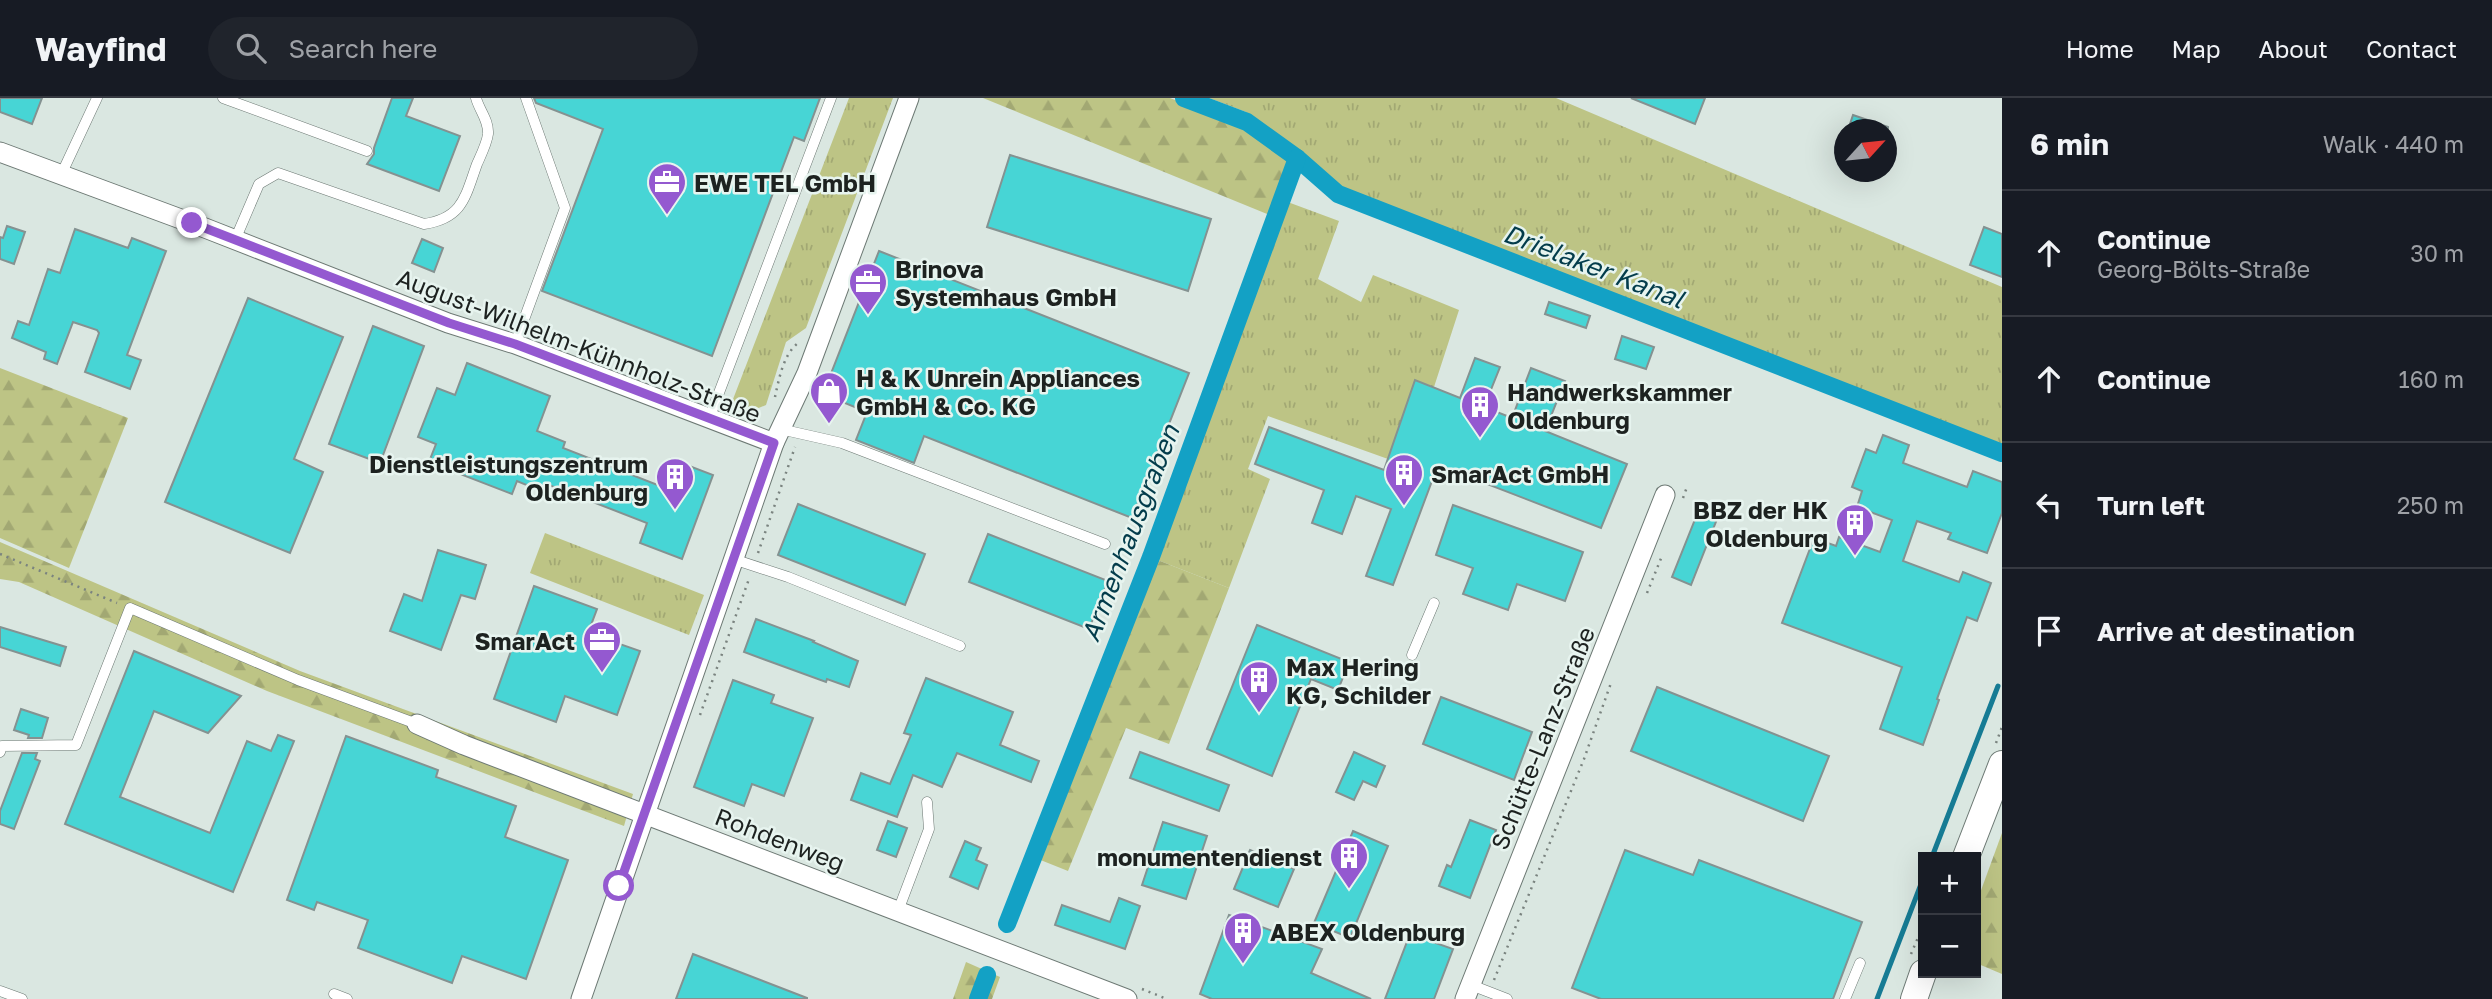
<!DOCTYPE html>
<html lang="en">
<head>
<meta charset="utf-8">
<style>
	body { margin:0; font-family:"Golos Text",sans-serif; background:#20242c; color:#f1f3f6 }
	.controls { position:absolute; right:21px; bottom:21px; display:grid; overflow:hidden; border-radius:0px; box-shadow:0 7px 28px #0002 }
	.controls button { width:63px; height:63px; display:grid; place-items:center; padding:0; border:0; border-bottom:2px solid #363941; background:#171b24; color:#f1f3f6; font:35px sans-serif }
	.compass { position:absolute; left:1834px; top:21px; width:63px; height:63px; border-radius:50%; background:#171b24; box-shadow:0 7px 28px #0002; rotate:63deg }
	.stop { position:absolute; width:21px; height:21px; margin:-16px; border:5px solid #9459d0; border-radius:50%; background:#fff }
	.stop.end { background:#9459d0; border-color:#fff; box-shadow:0 2px 7px #0008 }
	.list { margin:0; padding:0; list-style:none }
	h2 { display:flex; justify-content:space-between; align-items:center; height:91px; margin:0; padding:0 28px; font-size:30px }
	h2 small { font-size:23px; font-weight:400; color:#9ea1a6 }
	.list li { display:grid; grid-template-columns:46px 1fr auto; gap:21px; align-items:center; box-sizing:border-box; height:126px; padding:0 28px; border-top:2px solid #363941 }
	.list b { display:block; font-size:26px; white-space:nowrap }
	.list p { margin:0; font-size:23px; white-space:nowrap; color:#9ea1a6 }
	.list em { font-size:23px; font-style:normal; color:#9ea1a6 }
	.icon { flex:none; width:38px; height:38px; fill:none; stroke:currentColor; stroke-width:2; stroke-linecap:round; stroke-linejoin:round }
	.map { position:relative; flex:none; width:2002px; height:901px; overflow:hidden }
	header { display:flex; align-items:center; gap:42px; box-sizing:border-box; height:98px; padding:0 35px; background:#171b24; border-bottom:2px solid #363941 }
	header strong { font-size:33px }
	nav { display:flex; gap:38px; margin-inline-start:auto; font-size:24px }
	.search { width:490px; height:63px; background:#20242c; display:flex; align-items:center; gap:18px; box-sizing:border-box; padding:0 24px; border-radius:38px; color:#9ea1a6; font-size:26px }
	main { display:flex }
	aside { flex:1; background:#171b24 }
	.map>svg:first-child { display:block }
</style>
</head>
<body>
<header>
<strong>Wayfind</strong>
<div class="search"><svg class="icon" aria-label="search" viewBox="0 0 24 24"><circle cx="10" cy="10" r="6"/><path d="M15 15l6 6"/></svg>Search here</div>
<nav><a>Home</a><a>Map</a><a>About</a><a>Contact</a></nav>
</header>
<main>
<div class="map">
<svg width="2002" height="901" viewBox="0 0 2002 901">
	<defs>
		<pattern id="grass-tufts" width="24" height="20" patternUnits="userSpaceOnUse" patternTransform="scale(1.75)"><rect width="24" height="20" fill="#bdc485"/><path d="M3 7l-1-3M5 7V3M7 7l1-3M15 17l-1-3M17 17v-4M19 17l1-3" fill="none" stroke="#a2a873"/></pattern>
		<pattern id="forest-firs" width="22" height="20" patternUnits="userSpaceOnUse" patternTransform="scale(1.75)"><rect width="22" height="20" fill="#bdc485"/><path d="M5 1l3.5 6h-7zM16 11l3.5 6h-7z" fill="#a2a873"/></pattern>
	</defs>
	<rect width="100%" height="100%" fill="#dae7e1"/>
	<g fill="url(#grass-tufts)">
		<path d="M 849,0 L 893,0 L 806,230 L 786,244 L 766,307 L 749,314 L 730,309 Z"/>
		<path d="M 1209,0 L 1556,0 L 2002,189 L 2002,346 L 1342,91 L 1246,14 Z"/>
		<path d="M 1285,103 L 1339,123 L 1318,181 L 1361,204 L 1373,177 L 1459,212 L 1434,289 L 1415,282 L 1388,361 L 1268,318 L 1248,371 L 1270,381 L 1229,490 L 1155,461 Z"/>
		<path d="M 545,435 L 704,497 L 689,537 L 530,475 Z"/>
	</g>
	<g fill="url(#forest-firs)">
		<path d="M 983,0 L 1170,0 L 1246,29 L 1291,63 L 1272,118 Z"/>
		<path d="M 0,270 L 128,320 L 69,470 L 0,440 Z"/>
		<path d="M 0,444 L 300,573 L 633,696 L 624,728 L 267,593 L 19,484 L 0,481 Z"/>
		<path d="M 1155,461 L 1229,490 L 1169,646 L 1126,630 L 1068,773 L 1038,761 Z"/>
		<path d="M 2002,735 L 2002,876 L 1976,865 L 1976,806 Z"/>
		<path d="M 966,864 L 1000,879 L 992,901 L 953,901 Z"/>
	</g>
	<g fill="none" stroke-linecap="round" stroke-linejoin="round">
		<g stroke="#167b94" stroke-width="5">
			<path d="M 1932,759 L 1998,588"/>
			<path d="M 1877,901 L 1923,781"/>
		</g>
		<g stroke="#13a1c5" stroke-width="18">
			<path d="M 1184,0 L 1247,24 L 1297,60 L 1338,96 L 2002,355"/>
			<path d="M 1007,826 L 1151,459 L 1297,60"/>
			<path d="M 978,901 L 987,877"/>
		</g>
	</g>
	<g fill="#47d5d5" stroke="#849291" stroke-width="2">
		<path d="M 0,0 L 42,0 L 32,26 L 0,14 Z"/>
		<path d="M 392,0 L 413,0 L 406,18 L 460,38 L 439,93 L 367,66 L 374,56 L 374,50 Z"/>
		<path d="M 534,0 L 820,0 L 804,43 L 794,39 L 712,258 L 542,193 L 603,31 L 536,5 Z"/>
		<path d="M 1631,0 L 1705,0 L 1695,26 Z"/>
		<path d="M 1853,17 L 1888,29 L 1888,32 L 1848,32 Z"/>
		<path d="M 1010,57 L 1211,121 L 1188,193 L 987,129 Z"/>
		<path d="M 7,128 L 25,134 L 14,166 L 0,161 L 0,139 L 3,140 Z"/>
		<path d="M 1984,129 L 2002,136 L 2002,179 L 1970,167 Z"/>
		<path d="M 75,131 L 128,150 L 132,140 L 166,153 L 127,257 L 141,262 L 130,291 L 85,274 L 99,235 L 97,232 L 73,224 L 57,266 L 44,261 L 46,254 L 12,240 L 18,223 L 29,227 L 48,171 L 60,175 Z"/>
		<path d="M 422,141 L 443,150 L 434,174 L 412,165 Z"/>
		<path d="M 879,153 L 1189,275 L 1132,420 L 924,338 L 914,365 L 856,342 L 867,314 L 823,296 Z"/>
		<path d="M 248,200 L 343,239 L 294,361 L 323,374 L 290,455 L 165,404 Z"/>
		<path d="M 1549,204 L 1590,218 L 1586,230 L 1545,216 Z"/>
		<path d="M 373,228 L 424,248 L 380,365 L 329,346 Z"/>
		<path d="M 1622,238 L 1654,249 L 1646,271 L 1615,261 Z"/>
		<path d="M 1475,260 L 1500,269 L 1484,309 L 1512,320 L 1531,270 L 1565,283 L 1545,333 L 1627,366 L 1601,430 L 1438,367 L 1393,487 L 1366,478 L 1391,411 L 1356,398 L 1342,436 L 1312,425 L 1324,392 L 1255,366 L 1269,329 L 1384,372 L 1415,282 L 1460,300 Z"/>
		<path d="M 467,265 L 550,298 L 537,333 L 565,344 L 563,350 L 660,388 L 671,361 L 713,377 L 682,461 L 640,445 L 647,425 L 549,387 L 546,395 L 517,383 L 512,396 L 429,364 L 436,346 L 418,339 L 437,290 L 455,297 Z"/>
		<path d="M 1883,337 L 1909,347 L 1903,365 L 1967,389 L 1973,373 L 2002,384 L 2002,415 L 1987,455 L 1948,441 L 1951,435 L 1917,423 L 1903,463 L 1959,484 L 1963,474 L 1991,485 L 1977,523 L 1967,519 L 1937,601 L 1939,602 L 1923,647 L 1880,631 L 1902,569 L 1782,525 L 1814,440 L 1836,448 L 1839,439 L 1880,454 L 1892,422 L 1857,409 L 1862,393 L 1852,389 L 1866,351 L 1876,355 Z"/>
		<path d="M 798,406 L 925,456 L 905,507 L 778,457 Z"/>
		<path d="M 1453,407 L 1583,454 L 1565,503 L 1517,486 L 1508,512 L 1463,496 L 1473,470 L 1436,457 Z"/>
		<path d="M 1698,414 L 1717,421 L 1691,487 L 1672,479 Z"/>
		<path d="M 988,436 L 1108,483 L 1089,531 L 969,484 Z"/>
		<path d="M 438,452 L 486,467 L 475,501 L 461,497 L 441,552 L 390,533 L 404,496 L 422,503 Z"/>
		<path d="M 534,488 L 597,511 L 588,535 L 640,553 L 617,617 L 565,598 L 556,624 L 494,601 Z"/>
		<path d="M 756,521 L 814,543 L 813,544 L 858,563 L 849,589 L 827,581 L 826,584 L 744,554 Z"/>
		<path d="M 1257,527 L 1349,564 L 1338,592 L 1311,581 L 1272,678 L 1207,651 Z"/>
		<path d="M 0,529 L 66,549 L 60,568 L 0,549 Z"/>
		<path d="M 134,553 L 241,598 L 208,635 L 154,613 L 120,699 L 210,735 L 247,643 L 271,653 L 278,637 L 294,643 L 233,794 L 65,726 Z"/>
		<path d="M 926,580 L 1013,614 L 1000,647 L 1039,663 L 1031,684 L 957,655 L 942,689 L 913,677 L 897,719 L 851,702 L 861,675 L 890,686 L 911,637 L 904,635 Z"/>
		<path d="M 733,582 L 774,597 L 771,605 L 813,620 L 784,698 L 752,686 L 744,708 L 694,689 Z"/>
		<path d="M 1657,589 L 1829,658 L 1803,723 L 1631,653 Z"/>
		<path d="M 1441,599 L 1532,634 L 1514,682 L 1423,646 Z"/>
		<path d="M 21,611 L 48,620 L 42,640 L 28,640 L 29,637 L 14,632 Z"/>
		<path d="M 346,638 L 438,672 L 436,679 L 516,708 L 505,739 L 568,762 L 526,881 L 462,858 L 452,885 L 358,850 L 368,822 L 317,804 L 314,812 L 287,802 Z"/>
		<path d="M 1140,654 L 1229,687 L 1219,713 L 1130,680 Z"/>
		<path d="M 1354,654 L 1385,668 L 1376,689 L 1363,683 L 1354,702 L 1336,694 Z"/>
		<path d="M 22,655 L 37,655 L 35,661 L 40,663 L 14,731 L 0,726 L 0,713 Z"/>
		<path d="M 1470,722 L 1496,732 L 1470,800 L 1439,788 L 1447,767 L 1451,769 Z"/>
		<path d="M 888,723 L 907,730 L 896,759 L 877,752 Z"/>
		<path d="M 1163,724 L 1207,738 L 1186,801 L 1142,787 Z"/>
		<path d="M 1353,733 L 1388,748 L 1350,840 L 1314,825 Z"/>
		<path d="M 965,743 L 981,750 L 976,762 L 987,767 L 978,791 L 950,779 Z"/>
		<path d="M 1250,752 L 1294,771 L 1278,809 L 1234,791 Z"/>
		<path d="M 1625,752 L 1693,777 L 1699,762 L 1862,824 L 1833,901 L 1601,901 L 1572,890 Z"/>
		<path d="M 1119,800 L 1140,808 L 1125,851 L 1055,827 L 1062,807 L 1110,824 Z"/>
		<path d="M 1229,817 L 1322,851 L 1311,875 L 1371,901 L 1212,901 L 1200,896 Z"/>
		<path d="M 1410,836 L 1453,851 L 1434,901 L 1385,901 Z"/>
		<path d="M 693,856 L 807,900 L 807,901 L 676,901 Z"/>
	</g>
	<g fill="none" stroke-linecap="round" stroke-linejoin="round">
		<defs>
			<g id="lane">
				<path d="M 223,0 L 367,53"/>
				<path d="M 61,77 L 97,0"/>
				<path d="M 235,142 L 259,86 L 278,75 L 424,126 C 463,120 465,99 477,66 C 481,57 487,45 488,36 C 489,22 479,12 476,0"/>
				<path d="M 515,246 L 565,110 L 526,0"/>
				<path d="M 709,321 L 831,0"/>
				<path d="M 780,331 L 842,345 L 1105,446"/>
				<path d="M 733,461 L 788,479 L 960,548"/>
				<path d="M 1412,557 L 1434,505"/>
				<path d="M 0,654 L 2,648 L 76,647 L 130,510 L 298,582 L 417,626"/>
				<path d="M 898,813 L 929,731 L 927,704"/>
				<path d="M 1471,887 L 1507,901"/>
				<path d="M 0,893 L 22,901"/>
				<path d="M 334,896 L 347,901"/>
				<path d="M 1845,901 L 1860,865"/>
			</g>
			<g id="street">
				<path d="M 0,54 L 205,130 L 448,225 L 515,246 L 774,345"/>
				<path d="M 417,626 L 464,647 L 1127,901"/>
				<path d="M 581,901 L 774,345 L 807,275 L 909,0"/>
				<path d="M 1465,901 L 1665,397"/>
			</g>
			<g id="secondary">
				<path d="M 1966,759 L 2002,666"/>
				<path d="M 1914,901 L 1923,875"/>
			</g>
		</defs>
		<use href="#lane" stroke="#6d7974" stroke-width="11"/>
		<use href="#street" stroke="#6d7974" stroke-width="21"/>
		<use href="#secondary" stroke="#6d7974" stroke-width="28"/>
		<g stroke="#7a837f" stroke-width="2.5" stroke-dasharray="2 5" stroke-linecap="butt">
			<path d="M 775,299 C 779,281 783,257 798,245"/>
			<path d="M 1683,400 L 1687,389"/>
			<path d="M 758,455 L 795,349"/>
			<path d="M 0,456 L 117,505"/>
			<path d="M 1647,495 L 1662,458"/>
			<path d="M 700,617 L 749,481"/>
			<path d="M 1996,645 L 2002,629"/>
			<path d="M 1911,856 L 1923,828"/>
			<path d="M 1494,882 L 1584,661 L 1611,585"/>
			<path d="M 1142,891 L 1167,901"/>
		</g>
		<use href="#lane" stroke="#fff" stroke-width="10"/>
		<use href="#street" stroke="#fff" stroke-width="19"/>
		<use href="#secondary" stroke="#fff" stroke-width="26"/>
	</g>
	<g fill="none" stroke-linecap="round" stroke-linejoin="round">
		<path stroke="#9459d0" stroke-width="9" d="M 192,125 L 449,225 L 515,246 L 774,345 L 619,788"/>
	</g>
	<defs>
		<symbol id="office-pin" viewBox="-11 -11 22 30"><path d="M0 17L-7.5 6A9.5 9.5 0 1 1 7.5 6Z" fill="#9459d0" stroke="#e7f4ef"/><path d="M-6-3h4V-5.5h4V-3h4V5H-6ZM-1-4.5V-3h2v-1.5ZM-6 0V1H6V0Z" fill="#fff"/></symbol>
		<symbol id="shop-pin" viewBox="-11 -11 22 30"><path d="M0 17L-7.5 6A9.5 9.5 0 1 1 7.5 6Z" fill="#9459d0" stroke="#e7f4ef"/><path d="M-5-2.5h2.3a2.7 3.5 0 0 1 5.4 0H5L5.5 6h-11ZM-1.5-2.5h3a1.5 2.3 0 0 0-3 0Z" fill="#fff"/></symbol>
		<symbol id="building-pin" viewBox="-11 -11 22 30"><path d="M0 17L-7.5 6A9.5 9.5 0 1 1 7.5 6Z" fill="#9459d0" stroke="#e7f4ef"/><path d="M-4-6H4V6H1V3H-1V6H-4ZM-2.5-4.3h1.7v1.8h-1.7ZM.8-4.3h1.7v1.8H.8ZM-2.5-1h1.7V.8h-1.7ZM.8-1h1.7V.8H.8Z" fill="#fff"/></symbol>
	</defs>
	<g fill-rule="evenodd">
		<use href="#office-pin" x="645" y="62" width="44" height="60"/>
		<use href="#office-pin" x="846" y="162" width="44" height="60"/>
		<use href="#shop-pin" x="807" y="271" width="44" height="60"/>
		<use href="#building-pin" x="1458" y="285" width="44" height="60"/>
		<use href="#building-pin" x="1382" y="353" width="44" height="60"/>
		<use href="#building-pin" x="653" y="357" width="44" height="60"/>
		<use href="#building-pin" x="1833" y="403" width="44" height="60"/>
		<use href="#office-pin" x="580" y="520" width="44" height="60"/>
		<use href="#building-pin" x="1237" y="560" width="44" height="60"/>
		<use href="#building-pin" x="1327" y="736" width="44" height="60"/>
		<use href="#building-pin" x="1221" y="811" width="44" height="60"/>
	</g>
	<g text-anchor="middle" dominant-baseline="central" stroke-width="5" stroke-linejoin="round" paint-order="stroke">
		<g font-size="24" font-weight="bold" fill="#1d2220" stroke="#e7f4ef" text-anchor="start">
			<text x="694" y="84">EWE TEL GmbH</text>
			<text x="895" y="170">Brinova<tspan x="895" dy="28">Systemhaus GmbH</tspan></text>
			<text x="856" y="279">H &amp; K Unrein Appliances<tspan x="856" dy="28">GmbH &amp; Co. KG</tspan></text>
			<text x="1507" y="293">Handwerkskammer<tspan x="1507" dy="28">Oldenburg</tspan></text>
			<text x="648" y="365" text-anchor="end">Dienstleistungszentrum<tspan x="648" dy="28">Oldenburg</tspan></text>
			<text x="1431" y="375">SmarAct GmbH</text>
			<text x="1828" y="411" text-anchor="end">BBZ der HK<tspan x="1828" dy="28">Oldenburg</tspan></text>
			<text x="575" y="542" text-anchor="end">SmarAct</text>
			<text x="1286" y="568">Max Hering<tspan x="1286" dy="28">KG, Schilder</tspan></text>
			<text x="1322" y="758" text-anchor="end">monumentendienst</text>
			<text x="1270" y="833">ABEX Oldenburg</text>
		</g>
		<g font-size="24" fill="#1d2220" stroke="#e7f4ef">
			<text transform="translate(579 247) rotate(21)">August-Wilhelm-Kühnholz-Straße</text>
			<text transform="translate(1542 640) rotate(-68)">Schütte-Lanz-Straße</text>
			<text transform="translate(780 741) rotate(21)">Rohdenweg</text>
		</g>
		<g font-size="26" font-style="italic" fill="#033c4b" stroke="#e7f4ef">
			<text transform="translate(1594 168) rotate(21)">Drielaker Kanal</text>
			<text transform="translate(1130 435) rotate(-69)">Armenhausgraben</text>
		</g>
	</g>
</svg>
<div class="controls">
<button>+</button>
<button>−</button>
</div>
<svg class="compass" viewBox="-18 -18 36 36"><path d="M0-13l5 13h-10z" fill="#e53935"/><path d="M0 13l5-13h-10z" fill="#9ea1a6"/></svg>
<div class="stop" style="left:619px;top:788px"></div>
<div class="stop end" style="left:192px;top:125px"></div>
</div>
<aside>
<h2>6 min<small>Walk · 440 m</small></h2>
<ul class="list">
<li><svg class="icon" aria-label="ahead" viewBox="0 0 24 24"><path d="M12 20V5M6 11l6-6 6 6"/></svg><div><b>Continue</b><p>Georg-Bölts-Straße</p></div><em>30 m</em></li>
<li><svg class="icon" aria-label="ahead" viewBox="0 0 24 24"><path d="M12 20V5M6 11l6-6 6 6"/></svg><div><b>Continue</b></div><em>160 m</em></li>
<li><svg class="icon" aria-label="left" viewBox="0 0 24 24"><path d="M17 20v-9H6M10 6l-5 5 5 5"/></svg><div><b>Turn left</b></div><em>250 m</em></li>
<li><svg class="icon" aria-label="arrive" viewBox="0 0 24 24"><path d="M6 21V4h12l-3 4 3 4H6"/></svg><div><b>Arrive at destination</b></div></li>
</ul>
</aside>
</main>
</body>
</html>
